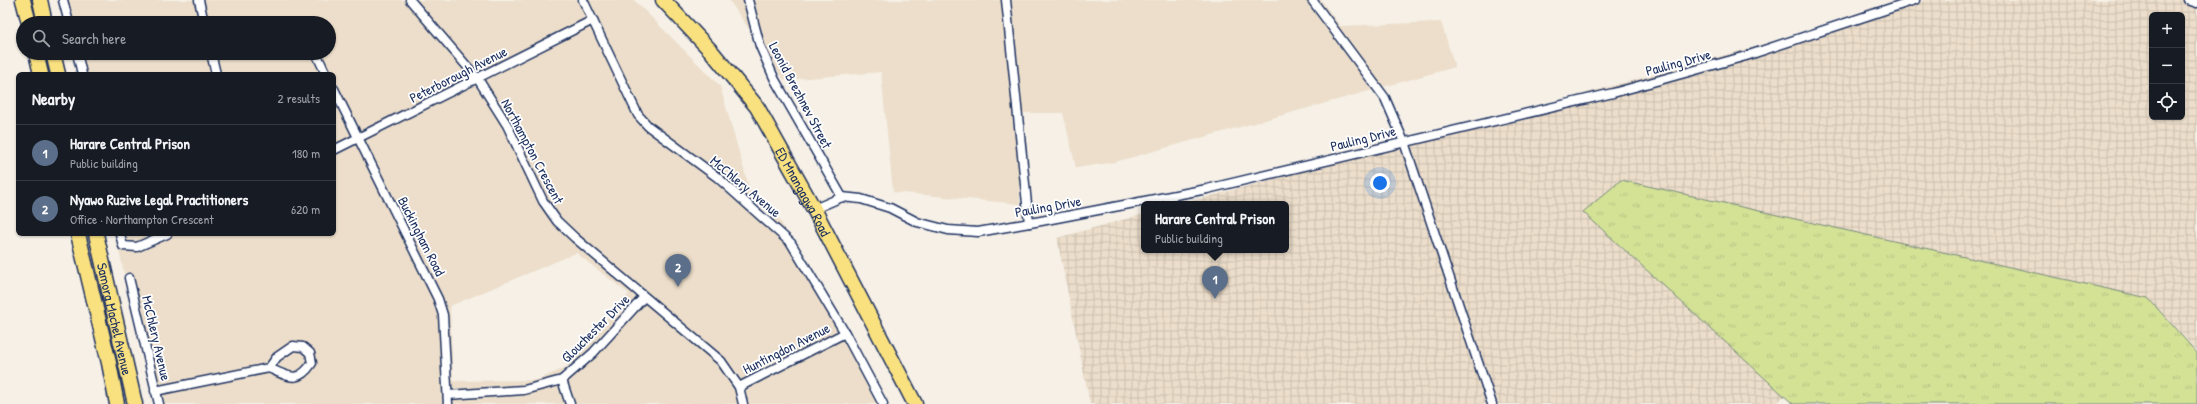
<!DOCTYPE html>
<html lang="en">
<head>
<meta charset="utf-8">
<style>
	body { margin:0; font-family:"Patrick Hand",sans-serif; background:#242831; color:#f1f3f6 }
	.controls { position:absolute; right:12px; top:12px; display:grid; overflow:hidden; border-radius:6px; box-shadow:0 1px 3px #0004 }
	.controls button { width:36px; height:36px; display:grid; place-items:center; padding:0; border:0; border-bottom:1px solid #363941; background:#171b24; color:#f1f3f6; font:20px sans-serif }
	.you { position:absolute; left:1380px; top:183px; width:14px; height:14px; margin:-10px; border:3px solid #fff; border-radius:50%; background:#1a73e8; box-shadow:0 0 0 6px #1a73e833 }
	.badge { display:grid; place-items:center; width:26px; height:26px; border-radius:50%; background:#db2777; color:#fff; font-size:13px; font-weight:700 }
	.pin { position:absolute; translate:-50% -33px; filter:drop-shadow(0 1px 2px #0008) }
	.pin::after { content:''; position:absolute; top:21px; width:14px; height:12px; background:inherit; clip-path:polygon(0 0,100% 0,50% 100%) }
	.popup { position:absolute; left:1141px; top:201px; width:148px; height:52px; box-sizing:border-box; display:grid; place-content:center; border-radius:6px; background:#171b24; filter:drop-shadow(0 1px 3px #0005); font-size:13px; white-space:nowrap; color:#9ea1a6 }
	.popup b { font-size:15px; color:#f1f3f6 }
	.popup::after { content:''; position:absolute; left:50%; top:100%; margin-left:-8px; border:8px solid transparent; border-top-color:#171b24 }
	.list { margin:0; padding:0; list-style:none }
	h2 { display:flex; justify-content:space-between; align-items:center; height:52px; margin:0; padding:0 16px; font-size:17px }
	h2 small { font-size:13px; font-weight:400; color:#9ea1a6 }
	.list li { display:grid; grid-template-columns:26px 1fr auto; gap:12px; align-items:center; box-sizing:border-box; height:56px; padding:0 16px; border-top:1px solid #363941 }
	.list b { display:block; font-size:15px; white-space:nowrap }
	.list p { margin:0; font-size:13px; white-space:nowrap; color:#9ea1a6 }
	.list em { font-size:13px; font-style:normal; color:#9ea1a6 }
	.icon { flex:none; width:22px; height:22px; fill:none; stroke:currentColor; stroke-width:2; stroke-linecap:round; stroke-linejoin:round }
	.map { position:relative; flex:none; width:2197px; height:404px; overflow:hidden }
	.search { position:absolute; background:#171b24; box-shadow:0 1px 3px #0004; left:16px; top:16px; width:320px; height:44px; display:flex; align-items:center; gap:10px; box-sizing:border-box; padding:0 14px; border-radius:22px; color:#9ea1a6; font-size:15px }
	.panel { position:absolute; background:#171b24; box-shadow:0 1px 3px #0004; left:16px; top:72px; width:320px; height:164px; border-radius:6px }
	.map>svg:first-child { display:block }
</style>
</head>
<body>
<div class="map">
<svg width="2197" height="404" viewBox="0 0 2197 404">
	<defs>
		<pattern id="industrial-grid" width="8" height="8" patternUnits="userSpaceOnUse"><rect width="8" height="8" fill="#ecdeca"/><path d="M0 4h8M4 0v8" fill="none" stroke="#cabfb0"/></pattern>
		<pattern id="grass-tufts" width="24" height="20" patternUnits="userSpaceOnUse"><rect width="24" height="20" fill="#d3e295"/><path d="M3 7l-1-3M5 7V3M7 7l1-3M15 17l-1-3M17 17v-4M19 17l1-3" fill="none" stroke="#b5c283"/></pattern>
	</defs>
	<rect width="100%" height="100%" fill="#f6f0e7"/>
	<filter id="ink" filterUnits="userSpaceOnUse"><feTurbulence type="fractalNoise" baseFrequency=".025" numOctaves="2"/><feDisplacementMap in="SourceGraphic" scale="8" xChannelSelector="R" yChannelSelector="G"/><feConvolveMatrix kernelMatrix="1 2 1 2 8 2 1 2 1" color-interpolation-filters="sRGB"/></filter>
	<g filter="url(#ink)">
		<g fill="#ecdeca" fill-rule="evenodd">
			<path d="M 60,0 L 634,0 L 720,86 L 759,222 L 778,217 L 878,404 L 155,404 L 115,234 L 334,234 L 334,74 L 77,74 L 72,53 L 329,53 L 329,23 L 65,23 ZM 576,253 L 629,294 L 567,367 L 537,380 L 453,381 L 450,306 Z"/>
			<path d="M 729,0 L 1321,0 L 1340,26 L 1441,22 L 1455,67 L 1115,162 L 1076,168 L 1063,113 L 1018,113 L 1020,204 L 893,192 L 881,72 L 784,80 Z"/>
		</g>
		<path fill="url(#industrial-grid)" fill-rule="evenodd" d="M 1926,0 L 2197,0 L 2197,351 L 2148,298 L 1621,180 L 1583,212 L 1784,396 L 1776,404 L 1090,404 L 1057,238 L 1144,214 L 1144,250 L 1286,250 L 1286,204 L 1182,204 ZM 2152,15 L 2182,15 L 2182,117 L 2152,117 Z"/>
		<path fill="url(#grass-tufts)" stroke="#77887a" d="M 1621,180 L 2148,298 L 2197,353 L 2197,404 L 1793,404 L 1583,212 Z"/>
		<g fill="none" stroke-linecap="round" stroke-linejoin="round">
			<defs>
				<g id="minor">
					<path d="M 63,0 L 69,23"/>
					<path d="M 199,0 L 204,23"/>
					<path d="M 410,0 L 478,79 L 507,125 L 543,201 L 557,221 L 575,238 L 721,361 L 739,387 L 743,404"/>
					<path d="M 583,0 L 638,115 L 648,126 L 717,177 L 791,243 L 845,333 L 883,404"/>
					<path d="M 748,0 L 760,46 L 775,80 L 842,197"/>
					<path d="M 1006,0 L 1029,223"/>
					<path d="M 1312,0 L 1385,98 L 1404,142 L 1492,404"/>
					<path d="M 2188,0 L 2197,3"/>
					<path d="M 77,53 L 82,74"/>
					<path d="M 211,53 L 216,74"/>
					<path d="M 316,53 L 326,74"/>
					<path d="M 334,89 L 438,299 L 443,315 L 448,404"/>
					<path d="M 334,150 L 593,20"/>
					<path d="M 814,209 L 842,197 L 861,199 L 890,208 L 917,222 L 948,230 L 978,232 L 1041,221 L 1207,189 L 1613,93 L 1746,56 L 1915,0"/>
					<path d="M 120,234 L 123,246 L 137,247 L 167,234"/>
					<path d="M 129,278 L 159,404"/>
					<path d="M 562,380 L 570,404"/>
					<path d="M 739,387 L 845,333"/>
					<path d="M 155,391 L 269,368 L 277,357 L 293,346 L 303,347 L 310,353 L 312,363 C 298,384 289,377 269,368"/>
					<path d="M 448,395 L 524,390 L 562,380 L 593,353 L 644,297"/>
				</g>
				<g id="trunk">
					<path d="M 23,0 L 29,23"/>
					<path d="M 40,0 L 45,23"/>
					<path id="s1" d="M 663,0 L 712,52 L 757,107 L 814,209 L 915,404"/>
					<path d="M 36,53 L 41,74"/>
					<path d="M 53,53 L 58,74"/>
					<path d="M 78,234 L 109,363 L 117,404"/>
					<path id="s2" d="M 96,234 L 135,404"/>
				</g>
			</defs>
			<use href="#minor" stroke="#1b2f5e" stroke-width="11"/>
			<use href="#trunk" stroke="#1b2f5e" stroke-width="17"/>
			<use href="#minor" stroke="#fff" stroke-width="8"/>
			<use href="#trunk" stroke="#fae180" stroke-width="14"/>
		</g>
	</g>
	<g text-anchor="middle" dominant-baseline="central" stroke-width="3.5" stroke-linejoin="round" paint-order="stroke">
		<g font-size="14" fill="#1b2f5e" stroke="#fff">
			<text transform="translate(1678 62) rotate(-15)">Pauling Drive</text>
			<text transform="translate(458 74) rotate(-27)">Peterborough Avenue</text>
			<text transform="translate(801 95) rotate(62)">Leonid Brezhnev Street</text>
			<text transform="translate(1363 138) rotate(-14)">Pauling Drive</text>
			<text transform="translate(533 151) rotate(62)">Northampton Crescent</text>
			<text transform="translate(746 186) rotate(40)">McChlery Avenue</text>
			<text stroke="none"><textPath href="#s1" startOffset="239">ED Mnangagwa Road</textPath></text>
			<text transform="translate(1048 206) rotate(-10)">Pauling Drive</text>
			<text transform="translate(422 236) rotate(63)">Buckingham Road</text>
			<text stroke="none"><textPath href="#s2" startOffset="87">Samora Machel Avenue</textPath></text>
			<text transform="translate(595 328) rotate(-45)">Glouchester Drive</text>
			<text transform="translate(157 338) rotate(77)">McChlery Avenue</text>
			<text transform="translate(786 348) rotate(-27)">Huntingdon Avenue</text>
		</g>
	</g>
</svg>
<div class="controls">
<button>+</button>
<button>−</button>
<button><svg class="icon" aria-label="locate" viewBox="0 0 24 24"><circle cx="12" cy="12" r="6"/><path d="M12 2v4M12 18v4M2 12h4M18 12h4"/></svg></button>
</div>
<div class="you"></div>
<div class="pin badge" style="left:1215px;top:299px;background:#5c6f8a">1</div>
<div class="popup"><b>Harare Central Prison</b>Public building</div>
<div class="pin badge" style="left:678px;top:287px;background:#5c6f8a">2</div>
<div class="search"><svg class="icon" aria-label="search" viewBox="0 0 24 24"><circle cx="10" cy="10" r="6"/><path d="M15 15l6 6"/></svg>Search here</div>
<section class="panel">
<h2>Nearby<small>2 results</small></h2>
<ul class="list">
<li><span class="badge" style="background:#5c6f8a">1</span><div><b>Harare Central Prison</b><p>Public building</p></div><em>180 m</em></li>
<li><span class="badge" style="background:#5c6f8a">2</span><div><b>Nyawo Ruzive Legal Practitioners</b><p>Office · Northampton Crescent</p></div><em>620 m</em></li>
</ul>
</section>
</div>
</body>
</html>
